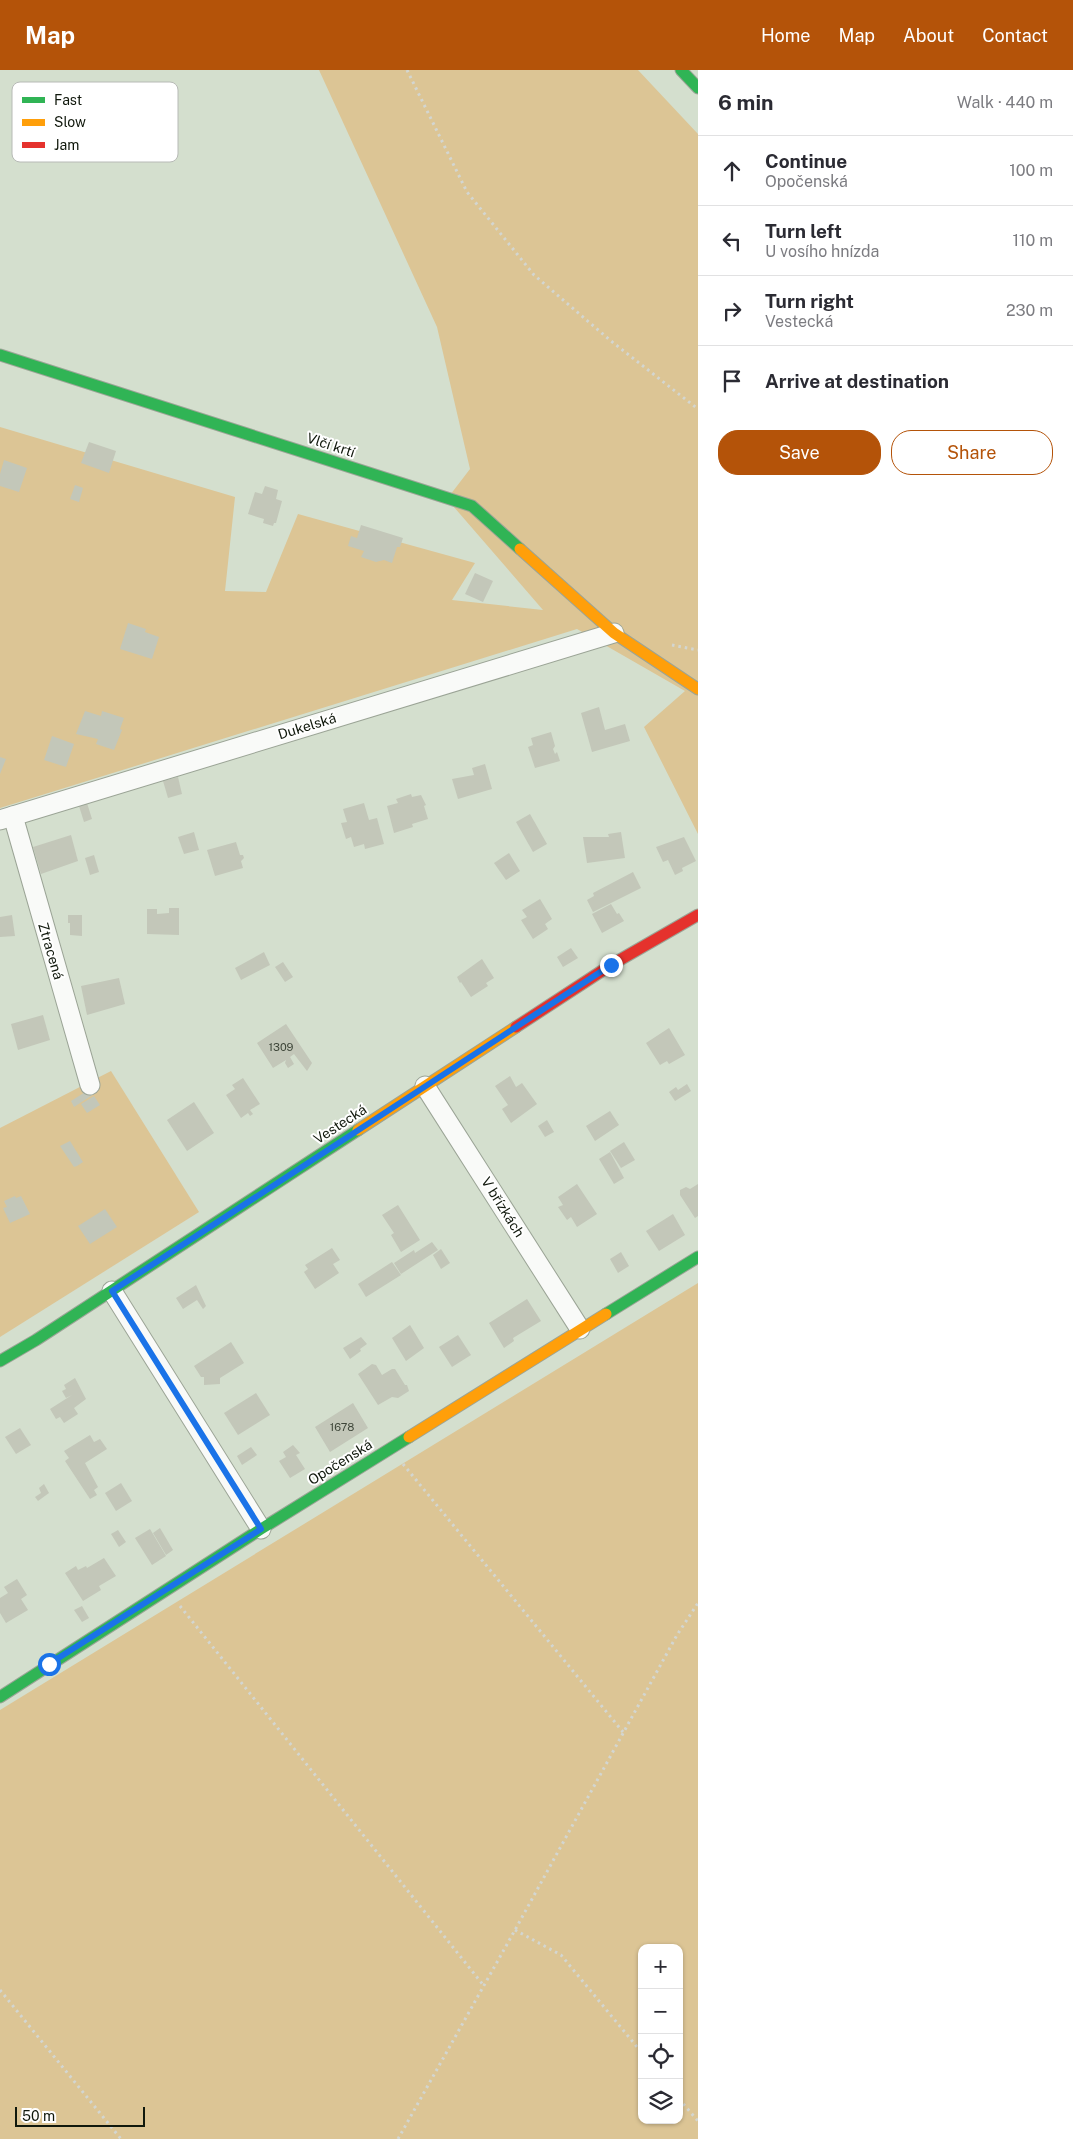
<!DOCTYPE html>
<html lang="en">
<head>
<meta charset="utf-8">
<style>
	body { margin:0; font-family:"Public Sans",sans-serif; background:#f7f7f7; color:#2b2b33 }
	.controls { position:absolute; right:15px; bottom:15px; display:grid; overflow:hidden; border-radius:10px; box-shadow:0 1px 4px #0004 }
	.controls button { width:45px; height:45px; display:grid; place-items:center; padding:0; border:0; border-bottom:1px solid #e1e1e2; background:#fff; color:#2b2b33; font:25px sans-serif }
	.scale { position:absolute; left:15px; bottom:12px; width:130px; box-sizing:border-box; padding-left:5px; border:2px solid #10180c; border-top:0; font-size:14px; line-height:18px; white-space:nowrap; color:#10180c; -webkit-text-stroke:4px #fff; paint-order:stroke }
	.stop { position:absolute; width:15px; height:15px; margin:-11px; border:4px solid #1a73e8; border-radius:50%; background:#fff }
	.stop.end { background:#1a73e8; border-color:#fff; box-shadow:0 1px 5px #0008 }
	.list { margin:0; padding:0; list-style:none }
	h2 { display:flex; justify-content:space-between; align-items:center; height:65px; margin:0; padding:0 20px; font-size:21px }
	h2 small { font-size:16px; font-weight:400; color:#7c7c81 }
	.list li { display:grid; grid-template-columns:32px 1fr auto; gap:15px; align-items:center; box-sizing:border-box; height:70px; padding:0 20px; border-top:1px solid #e1e1e2 }
	.list b { display:block; font-size:19px; white-space:nowrap }
	.list p { margin:0; font-size:16px; white-space:nowrap; color:#7c7c81 }
	.list em { font-size:16px; font-style:normal; color:#7c7c81 }
	.actions { display:flex; gap:10px; padding:15px 20px }
	.actions a { flex:1; padding:11px 0; border:1px solid #b45309; border-radius:20px; text-align:center; font-size:18px; color:#b45309 }
	.actions .main { background:#b45309; color:#fff }
	.icon { flex:none; width:28px; height:28px; fill:none; stroke:currentColor; stroke-width:2; stroke-linecap:round; stroke-linejoin:round }
	.map { position:relative; flex:none; width:698px; height:2069px; overflow:hidden }
	header { display:flex; align-items:center; gap:30px; box-sizing:border-box; height:70px; padding:0 25px; background:#b45309; color:#fff }
	header strong { font-size:24px }
	nav { display:flex; gap:28px; margin-inline-start:auto; font-size:18px }
	main { display:flex }
	aside { flex:1; background:#fff }
	.map>svg:first-child { display:block }
</style>
</head>
<body>
<header>
<strong>Map</strong>
<nav><a>Home</a><a>Map</a><a>About</a><a>Contact</a></nav>
</header>
<main>
<div class="map">
<svg width="698" height="2069" viewBox="0 0 698 2069">
	<rect width="100%" height="100%" fill="#d4dfce"/>
	<g fill="#dcc595" fill-rule="evenodd">
		<path d="M 319,0 L 638,0 L 698,64 L 698,764 L 644,657 L 685,621 L 577,559 L 0,738 L 0,357 L 235,427 L 225,521 L 266,522 L 298,444 L 475,493 L 452,530 L 543,540 L 447,429 L 470,399 L 437,257 Z"/>
		<path d="M 111,1001 L 199,1142 L 0,1267 L 0,1058 Z"/>
		<path d="M 698,1213 L 698,2069 L 0,2069 L 0,1640 ZM 642,1878 L 679,1878 L 679,2050 L 642,2050 Z"/>
	</g>
	<g fill="#c3c7b9">
		<path d="M 89,372 L 116,381 L 109,403 L 81,393 Z"/>
		<path d="M 4,390 L 27,398 L 19,422 L 0,416 L 0,404 Z"/>
		<path d="M 75,415 L 83,418 L 79,432 L 70,429 Z"/>
		<path d="M 265,416 L 278,420 L 276,429 L 282,431 L 276,453 L 274,453 L 273,456 L 263,453 L 264,449 L 248,444 L 255,422 L 262,424 Z"/>
		<path d="M 361,455 L 403,468 L 400,477 L 397,477 L 392,493 L 384,490 L 376,492 L 361,487 L 364,481 L 348,476 L 351,466 L 357,468 Z"/>
		<path d="M 475,503 L 493,511 L 483,532 L 465,524 Z"/>
		<path d="M 128,553 L 146,559 L 145,562 L 159,567 L 152,589 L 120,579 Z"/>
		<path d="M 599,637 L 605,660 L 625,654 L 630,671 L 592,682 L 581,643 Z"/>
		<path d="M 85,641 L 101,646 L 102,641 L 124,648 L 120,659 L 122,660 L 114,680 L 96,674 L 98,669 L 76,664 Z"/>
		<path d="M 551,662 L 555,676 L 553,679 L 555,684 L 557,682 L 560,691 L 535,698 L 528,677 L 533,675 L 531,668 Z"/>
		<path d="M 52,666 L 74,674 L 66,697 L 44,690 Z"/>
		<path d="M 0,687 L 6,689 L 0,704 Z"/>
		<path d="M 485,694 L 492,719 L 458,729 L 452,709 L 474,705 L 472,698 Z"/>
		<path d="M 178,707 L 182,724 L 168,728 L 163,711 Z"/>
		<path d="M 411,724 L 412,727 L 421,725 L 426,735 L 424,736 L 428,749 L 412,754 L 413,757 L 394,763 L 387,736 L 398,733 L 396,729 Z"/>
		<path d="M 87,733 L 92,749 L 84,752 L 79,736 Z"/>
		<path d="M 364,733 L 369,750 L 377,748 L 384,774 L 365,779 L 364,774 L 354,777 L 351,767 L 346,769 L 341,753 L 347,752 L 343,739 Z"/>
		<path d="M 530,744 L 547,774 L 533,782 L 516,752 Z"/>
		<path d="M 194,762 L 199,780 L 184,784 L 178,767 Z"/>
		<path d="M 621,762 L 625,788 L 587,793 L 583,767 L 609,767 L 608,764 Z"/>
		<path d="M 71,765 L 78,791 L 41,804 L 33,777 Z"/>
		<path d="M 684,767 L 696,791 L 682,798 L 683,801 L 675,805 L 668,790 L 663,792 L 656,777 Z"/>
		<path d="M 236,772 L 240,785 L 243,785 L 244,788 L 241,791 L 243,798 L 215,806 L 207,780 Z"/>
		<path d="M 509,783 L 520,801 L 506,810 L 494,793 Z"/>
		<path d="M 94,785 L 99,802 L 90,805 L 85,788 Z"/>
		<path d="M 633,802 L 641,818 L 593,842 L 587,830 L 594,826 L 593,823 Z"/>
		<path d="M 540,829 L 552,849 L 545,854 L 548,859 L 533,869 L 521,850 L 527,847 L 522,840 Z"/>
		<path d="M 611,834 L 617,844 L 619,843 L 624,851 L 602,863 L 592,844 Z"/>
		<path d="M 169,838 L 179,838 L 179,865 L 147,864 L 147,839 L 157,839 L 157,844 L 169,843 Z"/>
		<path d="M 12,845 L 15,866 L 0,867 L 0,847 Z"/>
		<path d="M 68,845 L 82,845 L 82,866 L 70,865 L 70,853 L 68,853 Z"/>
		<path d="M 571,878 L 578,888 L 563,897 L 557,887 Z"/>
		<path d="M 264,882 L 270,895 L 241,910 L 235,898 Z"/>
		<path d="M 482,889 L 494,908 L 486,913 L 488,916 L 471,927 L 461,912 L 460,913 L 457,907 Z"/>
		<path d="M 283,892 L 293,907 L 285,912 L 275,897 Z"/>
		<path d="M 119,908 L 125,934 L 87,945 L 81,916 Z"/>
		<path d="M 43,945 L 50,970 L 18,980 L 11,954 Z"/>
		<path d="M 286,954 L 312,993 L 307,1001 L 294,984 L 290,987 L 294,994 L 288,998 L 285,993 L 286,990 L 273,998 L 257,973 Z"/>
		<path d="M 669,958 L 685,985 L 669,994 L 667,991 L 660,995 L 646,973 Z"/>
		<path d="M 510,1006 L 516,1017 L 522,1013 L 537,1034 L 511,1053 L 502,1039 L 508,1035 L 495,1016 Z"/>
		<path d="M 243,1008 L 260,1034 L 250,1040 L 253,1044 L 250,1046 L 248,1043 L 241,1048 L 226,1025 L 235,1019 L 232,1015 Z"/>
		<path d="M 687,1014 L 691,1021 L 675,1031 L 669,1022 L 676,1017 L 678,1020 Z"/>
		<path d="M 90,1019 L 94,1024 L 74,1037 L 71,1031 Z"/>
		<path d="M 94,1026 L 100,1035 L 87,1043 L 81,1034 Z"/>
		<path d="M 194,1032 L 214,1063 L 187,1081 L 167,1050 Z"/>
		<path d="M 610,1041 L 619,1055 L 595,1071 L 586,1056 Z"/>
		<path d="M 547,1050 L 554,1062 L 545,1067 L 538,1056 Z"/>
		<path d="M 70,1071 L 83,1092 L 77,1096 L 74,1097 L 60,1076 Z"/>
		<path d="M 624,1072 L 635,1090 L 621,1098 L 610,1081 Z"/>
		<path d="M 610,1082 L 624,1108 L 614,1114 L 599,1089 Z"/>
		<path d="M 577,1114 L 597,1144 L 577,1157 L 571,1147 L 567,1150 L 558,1137 L 563,1135 L 558,1127 Z"/>
		<path d="M 698,1114 L 698,1146 L 695,1148 L 680,1125 L 680,1120 L 686,1117 L 690,1119 Z"/>
		<path d="M 15,1126 L 16,1128 L 21,1126 L 30,1144 L 10,1153 L 3,1138 L 7,1137 L 4,1131 Z"/>
		<path d="M 398,1135 L 420,1170 L 401,1182 L 391,1165 L 394,1163 L 382,1145 Z"/>
		<path d="M 105,1139 L 117,1157 L 90,1174 L 78,1156 Z"/>
		<path d="M 673,1144 L 685,1165 L 659,1181 L 646,1161 Z"/>
		<path d="M 432,1172 L 438,1180 L 401,1204 L 394,1193 L 414,1180 L 415,1183 Z"/>
		<path d="M 332,1178 L 340,1190 L 333,1194 L 339,1203 L 315,1219 L 304,1202 L 308,1199 L 305,1195 Z"/>
		<path d="M 441,1179 L 450,1193 L 441,1199 L 433,1185 Z"/>
		<path d="M 621,1182 L 629,1196 L 618,1203 L 610,1189 Z"/>
		<path d="M 392,1192 L 401,1205 L 366,1227 L 358,1214 Z"/>
		<path d="M 196,1215 L 206,1236 L 203,1239 L 197,1230 L 183,1239 L 176,1228 Z"/>
		<path d="M 527,1229 L 541,1251 L 513,1268 L 514,1271 L 504,1278 L 489,1253 Z"/>
		<path d="M 410,1255 L 424,1278 L 406,1291 L 392,1268 Z"/>
		<path d="M 458,1265 L 471,1285 L 452,1297 L 439,1277 Z"/>
		<path d="M 361,1267 L 367,1274 L 360,1279 L 361,1281 L 350,1289 L 343,1278 Z"/>
		<path d="M 231,1272 L 244,1293 L 220,1308 L 220,1314 L 204,1315 L 204,1307 L 201,1307 L 194,1296 Z"/>
		<path d="M 372,1294 L 376,1295 L 382,1305 L 392,1299 L 395,1299 L 405,1315 L 407,1315 L 409,1321 L 398,1328 L 392,1327 L 378,1335 L 358,1304 Z"/>
		<path d="M 75,1308 L 86,1329 L 74,1338 L 78,1344 L 64,1353 L 60,1347 L 56,1349 L 50,1339 L 72,1325 L 66,1328 L 62,1321 L 66,1319 L 64,1315 Z"/>
		<path d="M 256,1323 L 270,1345 L 238,1365 L 224,1343 Z"/>
		<path d="M 353,1333 L 368,1358 L 330,1382 L 315,1357 Z"/>
		<path d="M 20,1358 L 31,1375 L 16,1384 L 5,1367 Z"/>
		<path d="M 90,1365 L 94,1372 L 100,1369 L 107,1379 L 85,1393 L 98,1417 L 94,1420 L 97,1425 L 90,1429 L 65,1391 L 69,1388 L 64,1381 Z"/>
		<path d="M 293,1375 L 300,1383 L 296,1385 L 305,1399 L 290,1408 L 279,1391 L 286,1387 L 283,1382 Z"/>
		<path d="M 251,1377 L 257,1385 L 242,1395 L 237,1386 Z"/>
		<path d="M 121,1413 L 132,1431 L 116,1441 L 105,1423 Z"/>
		<path d="M 44,1414 L 49,1423 L 38,1431 L 35,1427 L 41,1423 L 39,1418 Z"/>
		<path d="M 160,1458 L 173,1480 L 166,1485 L 153,1463 Z"/>
		<path d="M 150,1459 L 166,1486 L 152,1495 L 135,1468 Z"/>
		<path d="M 118,1460 L 126,1472 L 119,1477 L 111,1464 Z"/>
		<path d="M 104,1488 L 116,1506 L 99,1516 L 101,1520 L 83,1531 L 65,1503 L 76,1496 L 78,1500 L 86,1496 L 87,1498 Z"/>
		<path d="M 17,1509 L 27,1525 L 21,1529 L 28,1540 L 6,1553 L 0,1543 L 0,1528 L 8,1523 L 4,1517 Z"/>
		<path d="M 82,1536 L 89,1548 L 82,1552 L 74,1540 Z"/>
	</g>
	<g fill="none" stroke-linecap="round" stroke-linejoin="round">
		<defs>
			<g id="street">
				<path d="M 13,746 L 90,1015"/>
				<path d="M 0,750 L 614,563"/>
				<path d="M 425,1016 L 580,1259"/>
				<path d="M 112,1221 L 261,1459"/>
			</g>
			<g id="fast">
				<path d="M 681,0 L 698,18"/>
				<path d="M 0,285 L 472,436 L 520,479"/>
				<path d="M 606,1244 L 698,1187"/>
				<path d="M 0,1291 L 36,1270 L 358,1060"/>
				<path d="M 0,1627 L 261,1459 L 409,1367"/>
			</g>
			<g id="slow">
				<path d="M 520,479 L 614,563 L 698,619"/>
				<path d="M 358,1060 L 516,957"/>
				<path d="M 409,1367 L 606,1244"/>
			</g>
			<path id="jam" d="M 516,957 L 611,895 L 698,845"/>
		</defs>
		<use href="#street" stroke="#9ba496" stroke-width="21"/>
		<use href="#fast" stroke="#9ba496" stroke-width="13"/>
		<use href="#slow" stroke="#9ba496" stroke-width="13"/>
		<use href="#jam" stroke="#9ba496" stroke-width="13"/>
		<g stroke="#d3d6d1" stroke-width="3" stroke-dasharray="2.5 4" stroke-linecap="butt">
			<path d="M 407,0 L 467,122 L 534,205 L 611,271 L 698,339"/>
			<path d="M 672,575 L 698,580"/>
			<path d="M 403,1394 L 623,1662"/>
			<path d="M 180,1536 L 484,1916"/>
			<path d="M 515,1860 L 561,1885 L 642,1983"/>
			<path d="M 0,1920 L 121,2069"/>
			<path d="M 679,2029 L 698,2051"/>
			<path d="M 398,2069 L 515,1860 L 677,1565 L 698,1533"/>
		</g>
		<use href="#street" stroke="#f9faf8" stroke-width="19"/>
		<use href="#fast" stroke="#30b455" stroke-width="11"/>
		<use href="#slow" stroke="#ff9f0a" stroke-width="11"/>
		<use href="#jam" stroke="#e5322d" stroke-width="11"/>
	</g>
	<g fill="none" stroke-linecap="round" stroke-linejoin="round">
		<path stroke="#1a73e8" stroke-width="6" d="M 49,1594 L 261,1459 L 112,1221 L 611,895"/>
	</g>
	<g text-anchor="middle" dominant-baseline="central" stroke-width="4" stroke-linejoin="round" paint-order="stroke">
		<g font-size="11" fill="#3e4639">
			<text x="281" y="977">1309</text>
			<text x="342" y="1357">1678</text>
		</g>
		<g font-size="14" fill="#10180c" stroke="#fff">
			<text transform="translate(331 375) rotate(18)">Vlčí krtí</text>
			<text transform="translate(307 656) rotate(-17)">Dukelská</text>
			<text transform="translate(51 881) rotate(74)">Ztracená</text>
			<text transform="translate(340 1054) rotate(-33)">Vestecká</text>
			<text transform="translate(503 1137) rotate(58)">V břízkách</text>
			<text transform="translate(340 1392) rotate(-32)">Opočenská</text>
		</g>
	</g>
	<rect x="12" y="12" width="166" height="80" rx="8" fill="#fff" stroke="#b7bab6" stroke-width="1"/>
	<rect x="22" y="27" width="23" height="6" fill="#30b455"/>
	<rect x="22" y="49" width="23" height="7" fill="#ff9f0a"/>
	<rect x="22" y="72" width="23" height="6" fill="#e5322d"/>
	<g font-size="14" fill="#10180c">
		<text x="54" y="35">Fast</text>
		<text x="54" y="57">Slow</text>
		<text x="54" y="80">Jam</text>
	</g>
</svg>
<div class="controls">
<button>+</button>
<button>−</button>
<button><svg class="icon" aria-label="locate" viewBox="0 0 24 24"><circle cx="12" cy="12" r="6"/><path d="M12 2v4M12 18v4M2 12h4M18 12h4"/></svg></button>
<button><svg class="icon" aria-label="layers" viewBox="0 0 24 24"><path d="M12 4l9 5-9 5-9-5zM3 14l9 5 9-5"/></svg></button>
</div>
<div class="scale">50 m</div>
<div class="stop" style="left:49px;top:1594px"></div>
<div class="stop end" style="left:611px;top:895px"></div>
</div>
<aside>
<h2>6 min<small>Walk · 440 m</small></h2>
<ul class="list">
<li><svg class="icon" aria-label="ahead" viewBox="0 0 24 24"><path d="M12 20V5M6 11l6-6 6 6"/></svg><div><b>Continue</b><p>Opočenská</p></div><em>100 m</em></li>
<li><svg class="icon" aria-label="left" viewBox="0 0 24 24"><path d="M17 20v-9H6M10 6l-5 5 5 5"/></svg><div><b>Turn left</b><p>U vosího hnízda</p></div><em>110 m</em></li>
<li><svg class="icon" aria-label="right" viewBox="0 0 24 24"><path d="M7 20v-9h11M14 6l5 5-5 5"/></svg><div><b>Turn right</b><p>Vestecká</p></div><em>230 m</em></li>
<li><svg class="icon" aria-label="arrive" viewBox="0 0 24 24"><path d="M6 21V4h12l-3 4 3 4H6"/></svg><div><b>Arrive at destination</b></div></li>
</ul>
<div class="actions"><a class="main">Save</a><a>Share</a></div>
</aside>
</main>
</body>
</html>
